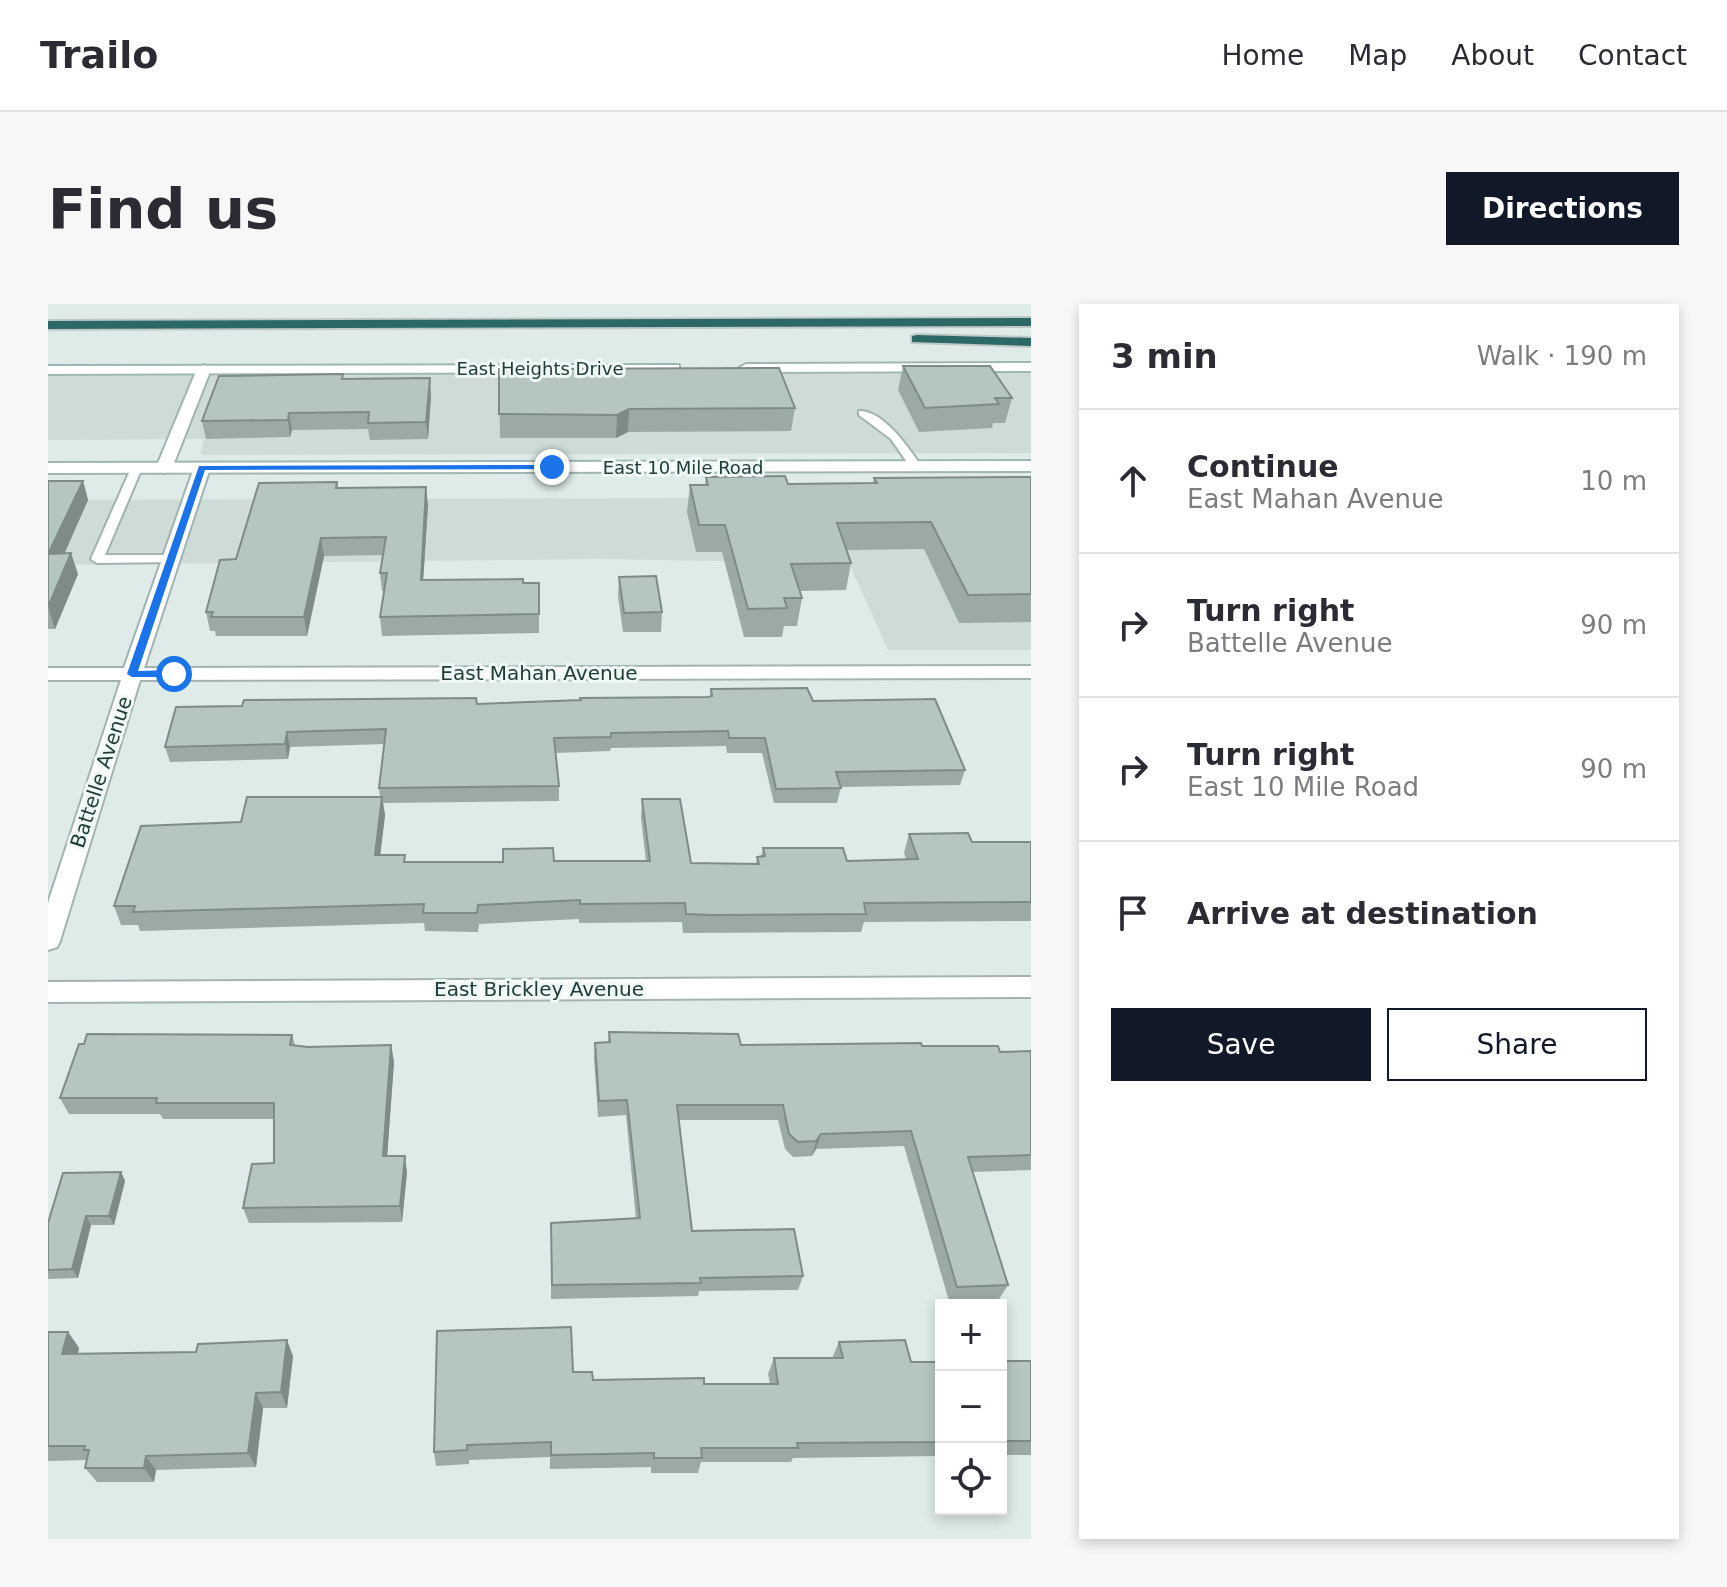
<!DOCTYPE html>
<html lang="en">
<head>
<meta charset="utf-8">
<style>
	body { margin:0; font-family:"DejaVu Sans",sans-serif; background:#f7f7f7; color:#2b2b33 }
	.controls { position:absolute; right:24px; bottom:24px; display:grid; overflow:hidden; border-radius:0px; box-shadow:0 4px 12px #0003 }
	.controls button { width:72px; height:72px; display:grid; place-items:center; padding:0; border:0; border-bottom:2px solid #e1e1e2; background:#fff; color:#2b2b33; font:40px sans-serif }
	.stop { position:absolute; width:24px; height:24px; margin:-18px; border:6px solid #1a73e8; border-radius:50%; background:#fff }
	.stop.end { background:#1a73e8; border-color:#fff; box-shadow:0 2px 8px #0008 }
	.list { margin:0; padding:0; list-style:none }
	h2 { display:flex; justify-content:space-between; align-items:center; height:104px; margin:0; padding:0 32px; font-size:34px }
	h2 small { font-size:26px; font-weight:400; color:#7c7c81 }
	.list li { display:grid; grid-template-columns:52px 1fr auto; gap:24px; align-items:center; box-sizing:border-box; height:144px; padding:0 32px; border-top:2px solid #e1e1e2 }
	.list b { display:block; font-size:30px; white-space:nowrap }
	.list p { margin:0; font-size:26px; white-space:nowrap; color:#7c7c81 }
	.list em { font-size:26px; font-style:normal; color:#7c7c81 }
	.actions { display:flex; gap:16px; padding:24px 32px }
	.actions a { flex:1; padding:18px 0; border:2px solid #111827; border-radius:0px; text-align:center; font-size:28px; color:#111827 }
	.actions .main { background:#111827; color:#fff }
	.icon { flex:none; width:44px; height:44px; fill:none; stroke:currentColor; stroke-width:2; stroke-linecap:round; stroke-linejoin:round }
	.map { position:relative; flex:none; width:983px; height:1235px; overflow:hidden; border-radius:0px }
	header { display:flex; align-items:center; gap:48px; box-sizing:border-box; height:112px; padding:0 40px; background:#fff; border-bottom:2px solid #e1e1e2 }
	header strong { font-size:38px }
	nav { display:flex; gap:44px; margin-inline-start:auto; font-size:28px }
	.intro { display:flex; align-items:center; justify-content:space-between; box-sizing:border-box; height:192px; padding:0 48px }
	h1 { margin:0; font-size:56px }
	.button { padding:20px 36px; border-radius:0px; background:#111827; color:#fff; font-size:28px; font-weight:700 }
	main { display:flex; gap:48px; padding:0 48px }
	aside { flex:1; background:#fff; border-radius:0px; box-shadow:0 4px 12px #0003 }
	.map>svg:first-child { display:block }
</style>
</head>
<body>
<header>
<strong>Trailo</strong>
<nav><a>Home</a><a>Map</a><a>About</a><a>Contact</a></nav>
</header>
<div class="intro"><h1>Find us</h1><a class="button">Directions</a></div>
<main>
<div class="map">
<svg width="983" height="1235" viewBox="0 0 983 1235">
	<rect width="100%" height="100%" fill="#dfebe8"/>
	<g fill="#cedbd7">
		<path d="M 983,69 L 983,149 L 157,151 L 152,150 L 156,135 L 0,136 L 0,72 Z"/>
		<path d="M 983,193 L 983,346 L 840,346 L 801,259 L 550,255 L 0,261 L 0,196 Z"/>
	</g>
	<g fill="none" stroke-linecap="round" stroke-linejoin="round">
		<defs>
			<g id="service">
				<path d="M 811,107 C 835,106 861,144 873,162 L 871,164 L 863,164 L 843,135 L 811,111 Z"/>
				<path d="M 84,162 L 94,164 L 57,251 L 124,251 L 129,252 L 129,258 L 49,259 L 43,255 Z"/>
			</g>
			<g id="minor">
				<path d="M 156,61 L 163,65 L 124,164 L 116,169 L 111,167 L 108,164 L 149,65 Z"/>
				<path d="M 154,159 L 162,164 L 96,364 L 983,362 L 983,374 L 92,376 L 12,637 L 9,643 L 0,646 L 0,599 L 73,376 L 0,376 L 0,364 L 76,364 L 146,164 Z"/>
				<path d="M 983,673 L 983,693 L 0,698 L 0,678 Z"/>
			</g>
			<g id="secondary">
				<path d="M 983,59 L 983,67 L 698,68 L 691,64 L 698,60 Z"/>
				<path d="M 631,61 L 631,67 L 626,68 L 0,70 L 0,62 Z"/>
				<path d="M 983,157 L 983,167 L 0,169 L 0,159 Z"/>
			</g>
			<g id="motorway">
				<path d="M 983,14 L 983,22 L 0,25 L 0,17 Z"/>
				<path d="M 869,31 L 983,34 L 983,42 L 864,38 L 864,32 Z"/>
			</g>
		</defs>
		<use href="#service" stroke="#a2b3b0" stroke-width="4"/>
		<use href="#minor" stroke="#a2b3b0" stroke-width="4"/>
		<use href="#secondary" stroke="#9eb7b2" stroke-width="4"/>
		<use href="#motorway" stroke="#c1c8c8" stroke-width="4"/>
		<use href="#service" fill="#fff" fill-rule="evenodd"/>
		<use href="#minor" fill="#fff" fill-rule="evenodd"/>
		<use href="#secondary" fill="#fff" fill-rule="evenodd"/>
		<use href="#motorway" fill="#2b6866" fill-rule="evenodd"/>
	</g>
	<g fill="#9caaa6">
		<path d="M 855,62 L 964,94 L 957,119 L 945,119 L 944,124 L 871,128 L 850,86 Z"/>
		<path d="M 451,65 L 747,104 L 743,127 L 580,128 L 568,134 L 452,134 Z"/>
		<path d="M 295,75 L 383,91 L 380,135 L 322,136 L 320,125 L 244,126 L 242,133 L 158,135 L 154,117 Z"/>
		<path d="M 658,173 L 740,180 L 825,179 L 826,174 L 983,173 L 983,318 L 911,319 L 876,245 L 799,246 L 803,259 L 798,286 L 752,287 L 754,294 L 749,322 L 736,322 L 734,333 L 696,333 L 674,248 L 648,248 L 639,208 L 642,181 L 657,181 Z"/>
		<path d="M 0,177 L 35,177 L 40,196 L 17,249 L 30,270 L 7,325 L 0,325 Z"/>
		<path d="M 289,178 L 290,184 L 380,201 L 375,276 L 491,279 L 491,329 L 334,332 L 332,313 L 336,287 L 334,287 L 332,269 L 335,251 L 276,252 L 259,332 L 168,332 L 167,327 L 162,327 L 158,308 L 188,255 Z"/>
		<path d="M 571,273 L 614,308 L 613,328 L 575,328 L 570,292 Z"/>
		<path d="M 663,385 L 765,397 L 917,466 L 912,481 L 793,483 L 789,499 L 726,499 L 714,449 L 679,449 L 678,442 L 563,444 L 562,447 L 508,449 L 511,482 L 511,497 L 335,499 L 337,511 L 332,551 L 358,558 L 598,557 L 593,514 L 594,495 L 643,559 L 708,560 L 709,553 L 713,553 L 715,544 L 799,557 L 858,555 L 856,549 L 861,530 L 924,538 L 983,539 L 983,617 L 816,618 L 813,628 L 635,629 L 634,618 L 531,619 L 531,615 L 431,620 L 430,628 L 377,627 L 376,619 L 92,627 L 90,621 L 73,621 L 66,602 L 193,518 L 332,493 L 331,484 L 337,440 L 242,443 L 240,455 L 122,458 L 117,443 L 429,400 L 662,393 Z"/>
		<path d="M 561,728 L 693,741 L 874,742 L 952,748 L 983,747 L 983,866 L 925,868 L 960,981 L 951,995 L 901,997 L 856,842 L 768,845 L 764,852 L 745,853 L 737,845 L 730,816 L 631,816 L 644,927 L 755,972 L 750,986 L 651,987 L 650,992 L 503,995 L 503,919 L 588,915 L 578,811 L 550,813 L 546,754 L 547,739 L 560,738 Z"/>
		<path d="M 244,731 L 247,741 L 260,743 L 343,741 L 346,758 L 339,852 L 359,868 L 354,918 L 201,919 L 195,904 L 226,859 L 226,815 L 115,815 L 112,810 L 21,810 L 12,794 Z"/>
		<path d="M 73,868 L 77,877 L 66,921 L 43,921 L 30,974 L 0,975 L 0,919 Z"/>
		<path d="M 0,1028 L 20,1028 L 31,1044 L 30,1050 L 245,1052 L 239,1104 L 215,1104 L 208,1163 L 108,1166 L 106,1178 L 49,1178 L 37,1164 L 38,1156 L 0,1157 Z"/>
		<path d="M 791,1038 L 863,1058 L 893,1058 L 893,1152 L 745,1154 L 743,1158 L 653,1158 L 650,1169 L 603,1169 L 603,1163 L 502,1165 L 502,1153 L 421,1156 L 421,1160 L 388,1162 L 386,1148 L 525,1068 L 545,1076 L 656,1080 L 722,1080 L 720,1070 L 726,1054 L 784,1054 Z"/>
		<rect x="953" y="1057" width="30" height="94"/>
	</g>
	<g fill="#7f8b87">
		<path d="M 382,74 L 383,91 L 380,135 L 378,118 Z"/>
		<path d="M 581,105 L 580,128 L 568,134 L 569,111 Z"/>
		<path d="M 241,109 L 244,126 L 242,133 L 240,116 Z"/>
		<path d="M 35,177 L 40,196 L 7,270 L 0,250 Z"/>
		<path d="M 378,183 L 380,201 L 374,295 L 373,276 Z"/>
		<path d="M 273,234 L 276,252 L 259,332 L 256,313 Z"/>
		<path d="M 23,249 L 30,270 L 7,325 L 0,303 Z"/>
		<path d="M 239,428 L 242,443 L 240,455 L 237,440 Z"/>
		<path d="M 334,493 L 337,511 L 330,570 L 327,551 Z"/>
		<path d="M 343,741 L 346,758 L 338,868 L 335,852 Z"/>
		<path d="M 773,830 L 768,845 L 764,852 L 768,837 Z"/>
		<path d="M 357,852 L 359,868 L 354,918 L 352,902 Z"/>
		<path d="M 73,868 L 77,877 L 66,921 L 61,912 Z"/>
		<path d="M 38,912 L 43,921 L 30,974 L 24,965 Z"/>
		<path d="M 20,1028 L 31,1044 L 26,1066 L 14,1050 Z"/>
		<path d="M 239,1036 L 245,1052 L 239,1104 L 233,1088 Z"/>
		<path d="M 208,1089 L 215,1104 L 208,1163 L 200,1149 Z"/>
		<path d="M 98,1152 L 108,1166 L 106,1178 L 96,1164 Z"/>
	</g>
	<g fill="#b5c6c1" stroke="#7f8b87" stroke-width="2">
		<path d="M 855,62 L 942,62 L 964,94 L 947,94 L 951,100 L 877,104 Z"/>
		<path d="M 731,64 L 747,104 L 581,105 L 569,111 L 451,110 L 451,65 Z"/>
		<path d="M 295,70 L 294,75 L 382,74 L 378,118 L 320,119 L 321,108 L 241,109 L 240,116 L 154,117 L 171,72 Z"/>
		<path d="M 737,172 L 740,180 L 829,179 L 826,174 L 983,173 L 983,290 L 920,291 L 883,218 L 789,219 L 803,259 L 743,260 L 754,294 L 736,294 L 739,304 L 700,305 L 677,221 L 651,221 L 642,181 L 660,181 L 658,173 Z"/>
		<path d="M 0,177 L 35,177 L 0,250 L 23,249 L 0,303 Z"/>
		<path d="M 289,178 L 288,184 L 378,183 L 373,276 L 475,275 L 475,279 L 491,279 L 491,310 L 332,313 L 339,269 L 332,269 L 338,233 L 273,234 L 256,313 L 163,313 L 165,308 L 158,308 L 172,256 L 188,255 L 211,179 Z"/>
		<path d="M 608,272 L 614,308 L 576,309 L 571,273 Z"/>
		<path d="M 759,384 L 765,397 L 887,395 L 917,466 L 788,468 L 793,484 L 728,485 L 717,434 L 681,434 L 680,427 L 563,429 L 563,433 L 506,434 L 511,482 L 331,484 L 338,425 L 239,428 L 237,440 L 117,443 L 128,403 L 194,402 L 196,396 L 428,394 L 429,400 L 533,396 L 532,394 L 660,393 L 664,392 L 663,385 Z"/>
		<path d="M 199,493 L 334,493 L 327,551 L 357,551 L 356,558 L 455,558 L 455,545 L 505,544 L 506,557 L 602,557 L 594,495 L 632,495 L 643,559 L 711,560 L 709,553 L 717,552 L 715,544 L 795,544 L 799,557 L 870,555 L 861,530 L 920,529 L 924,538 L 983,538 L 983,598 L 816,599 L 818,610 L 664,611 L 638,610 L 637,599 L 532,600 L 532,596 L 430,601 L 429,609 L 375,609 L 376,600 L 85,608 L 87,602 L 66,602 L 93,522 L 193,518 Z"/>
		<path d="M 561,728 L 690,730 L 693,741 L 873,739 L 874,742 L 950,742 L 952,748 L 983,747 L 983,851 L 920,853 L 960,981 L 909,983 L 863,827 L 773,830 L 768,837 L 750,838 L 741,830 L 735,801 L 629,801 L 644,927 L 746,925 L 755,972 L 652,974 L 653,979 L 504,981 L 503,919 L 592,914 L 579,796 L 551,797 L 547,739 L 562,738 Z"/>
		<path d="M 39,730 L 244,731 L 242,741 L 260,743 L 343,741 L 335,852 L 357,852 L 352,902 L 195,904 L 204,860 L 226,859 L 226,799 L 108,799 L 109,794 L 12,794 L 31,740 L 36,740 Z"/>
		<path d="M 73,868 L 61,912 L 38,912 L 24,965 L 0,966 L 0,919 L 15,869 Z"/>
		<path d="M 523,1023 L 525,1068 L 544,1068 L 545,1076 L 656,1074 L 656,1080 L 730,1080 L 726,1054 L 795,1054 L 791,1038 L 857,1036 L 863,1058 L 893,1058 L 893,1138 L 749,1139 L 750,1144 L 653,1144 L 654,1154 L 606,1154 L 606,1149 L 503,1151 L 503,1138 L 419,1141 L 419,1146 L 386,1148 L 389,1027 Z"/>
		<path d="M 0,1028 L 20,1028 L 14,1050 L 148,1048 L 150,1040 L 239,1036 L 233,1088 L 208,1089 L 200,1149 L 98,1152 L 96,1164 L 37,1164 L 41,1146 L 36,1146 L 37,1142 L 0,1142 Z"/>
		<rect x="953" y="1057" width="30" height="80"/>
	</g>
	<path fill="#1a73e8" d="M 504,161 L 507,165 L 157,166 L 90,367 L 126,366 L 131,370 L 126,373 L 84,373 L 79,370 L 151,162 Z"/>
	<g text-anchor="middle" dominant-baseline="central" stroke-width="6" stroke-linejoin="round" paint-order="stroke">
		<g font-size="18" fill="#203c39" stroke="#f0f8f5">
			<text x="492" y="64">East Heights Drive</text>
			<text x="635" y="163">East 10 Mile Road</text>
		</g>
		<g font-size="20" fill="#203c39" stroke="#f0f8f5">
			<text x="491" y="369">East Mahan Avenue</text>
			<text transform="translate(53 468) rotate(-72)">Battelle Avenue</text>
			<text x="491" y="685">East Brickley Avenue</text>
		</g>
	</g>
</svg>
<div class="controls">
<button>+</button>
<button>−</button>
<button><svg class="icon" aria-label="locate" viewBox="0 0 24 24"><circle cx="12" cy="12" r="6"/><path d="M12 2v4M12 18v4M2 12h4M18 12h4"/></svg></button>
</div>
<div class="stop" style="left:126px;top:370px"></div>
<div class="stop end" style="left:504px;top:163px"></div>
</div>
<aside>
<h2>3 min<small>Walk · 190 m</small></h2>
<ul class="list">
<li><svg class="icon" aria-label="ahead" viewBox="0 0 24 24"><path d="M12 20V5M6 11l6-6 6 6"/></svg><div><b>Continue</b><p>East Mahan Avenue</p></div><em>10 m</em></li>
<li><svg class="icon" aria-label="right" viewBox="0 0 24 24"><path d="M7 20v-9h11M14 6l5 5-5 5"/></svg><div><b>Turn right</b><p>Battelle Avenue</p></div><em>90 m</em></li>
<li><svg class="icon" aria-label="right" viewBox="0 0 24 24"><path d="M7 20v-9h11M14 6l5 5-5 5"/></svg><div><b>Turn right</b><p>East 10 Mile Road</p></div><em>90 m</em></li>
<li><svg class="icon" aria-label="arrive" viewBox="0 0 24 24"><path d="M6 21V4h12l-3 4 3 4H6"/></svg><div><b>Arrive at destination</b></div></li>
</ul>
<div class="actions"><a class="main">Save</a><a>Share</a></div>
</aside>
</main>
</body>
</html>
